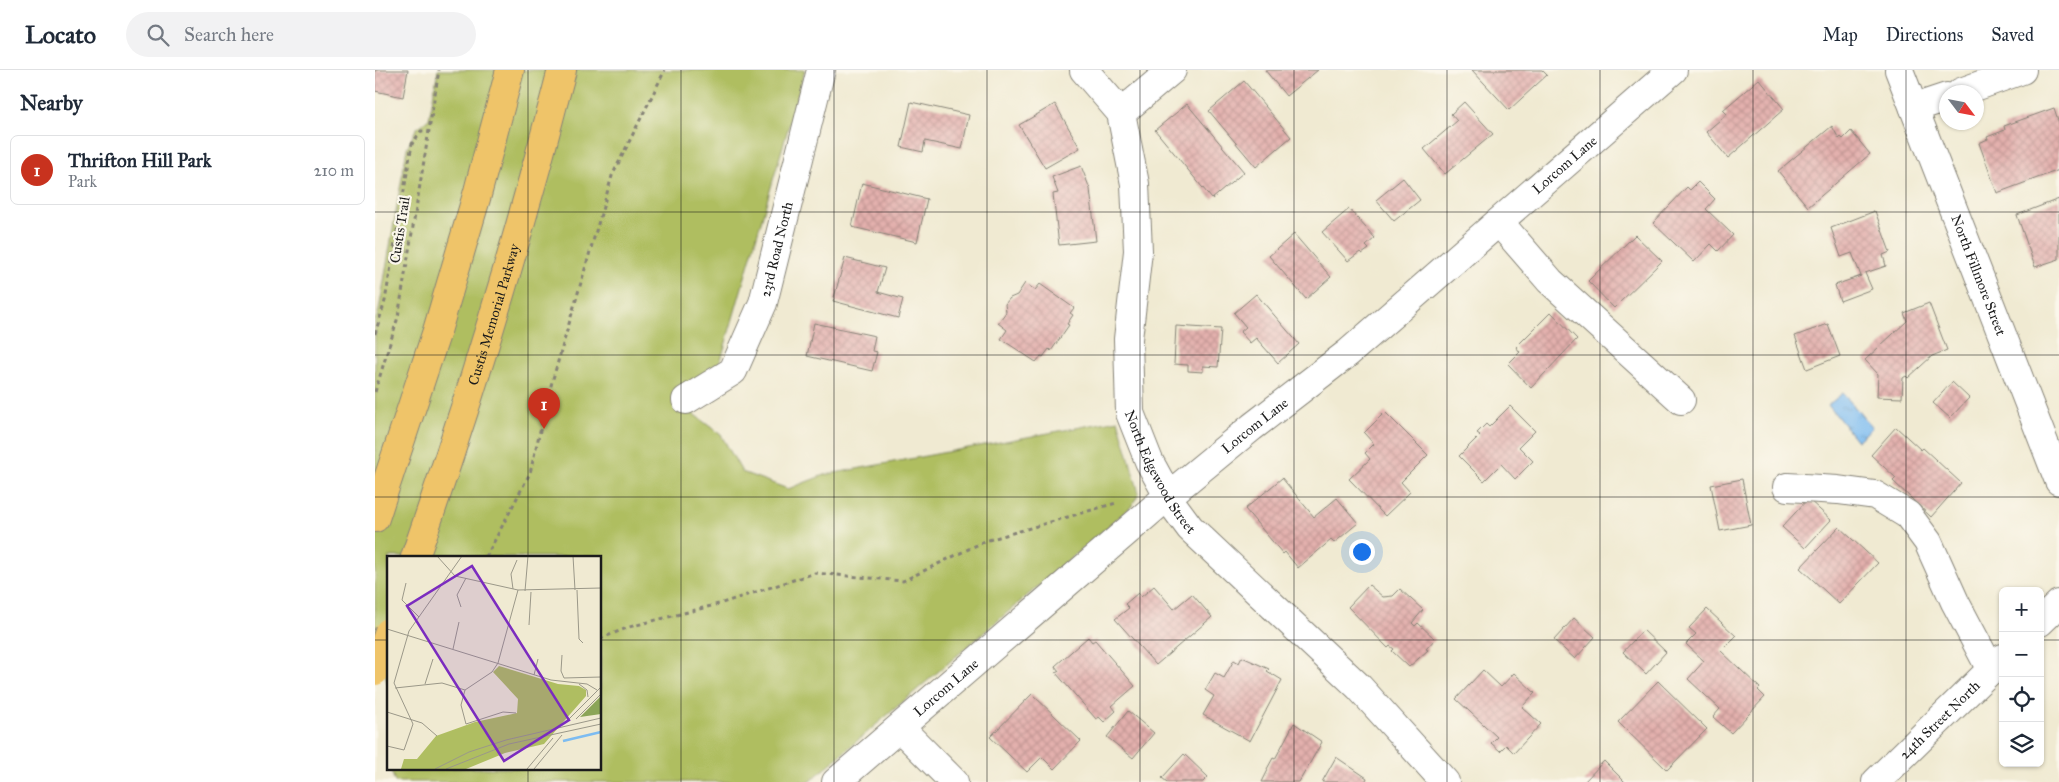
<!DOCTYPE html>
<html lang="en">
<head>
<meta charset="utf-8">
<style>
	body { margin:0; font-family:"IM FELL Great Primer",serif; background:#f2f2f3; color:#1f2937 }
	.controls { position:absolute; right:15px; bottom:15px; display:grid; overflow:hidden; border-radius:8px; box-shadow:0 1px 4px #0004 }
	.controls button { width:45px; height:45px; display:grid; place-items:center; padding:0; border:0; border-bottom:1px solid #e0e1e3; background:#fff; color:#1f2937; font:25px sans-serif }
	.compass { position:absolute; left:1564px; top:15px; width:45px; height:45px; border-radius:50%; background:#fff; box-shadow:0 1px 4px #0004; rotate:122deg }
	.you { position:absolute; left:986px; top:481px; width:18px; height:18px; margin:-12px; border:4px solid #fff; border-radius:50%; background:#1a73e8; box-shadow:0 0 0 8px #1a73e833 }
	.badge { display:grid; place-items:center; width:32px; height:32px; border-radius:50%; background:#c8321e; color:#fff; font-size:16px; font-weight:700 }
	.pin { position:absolute; translate:-50% -41px; filter:drop-shadow(0 1px 2px #0008) }
	.pin::after { content:''; position:absolute; top:26px; width:18px; height:15px; background:inherit; clip-path:polygon(0 0,100% 0,50% 100%) }
	.list { margin:0; padding:0; list-style:none }
	h2 { display:flex; justify-content:space-between; align-items:center; height:65px; margin:0; padding:0 20px; font-size:21px }
	h2 small { font-size:16px; font-weight:400; color:#747a83 }
	.list li { display:grid; grid-template-columns:32px 1fr auto; gap:15px; align-items:center; box-sizing:border-box; height:70px; margin:0 10px 10px; padding:0 10px; border:1px solid #e0e1e3; border-radius:8px }
	.list b { display:block; font-size:19px; white-space:nowrap }
	.list p { margin:0; font-size:16px; white-space:nowrap; color:#747a83 }
	.list em { font-size:16px; font-style:normal; color:#747a83 }
	.icon { flex:none; width:28px; height:28px; fill:none; stroke:currentColor; stroke-width:2; stroke-linecap:round; stroke-linejoin:round }
	.map { position:relative; flex:none; width:1684px; height:712px; overflow:hidden }
	header { display:flex; align-items:center; gap:30px; box-sizing:border-box; height:70px; padding:0 25px; background:#fff; border-bottom:1px solid #e0e1e3 }
	header strong { font-size:24px }
	nav { display:flex; gap:28px; margin-inline-start:auto; font-size:18px }
	.search { width:350px; height:45px; background:#f2f2f3; display:flex; align-items:center; gap:12px; box-sizing:border-box; padding:0 18px; border-radius:28px; color:#747a83; font-size:19px }
	main { display:flex }
	aside { flex:1; background:#fff }
	.map>svg:first-child { display:block }
</style>
</head>
<body>
<header>
<strong>Locato</strong>
<div class="search"><svg class="icon" aria-label="search" viewBox="0 0 24 24"><circle cx="10" cy="10" r="6"/><path d="M15 15l6 6"/></svg>Search here</div>
<nav><a>Map</a><a>Directions</a><a>Saved</a></nav>
</header>
<main>
<aside>
<h2>Nearby<small></small></h2>
<ul class="list">
<li><span class="badge">1</span><div><b>Thrifton Hill Park</b><p>Park</p></div><em>210 m</em></li>
</ul>
</aside>
<div class="map">
<svg width="1684" height="712" viewBox="0 0 1684 712">
	<defs>
		<pattern id="water-ripples" width="26" height="14" patternUnits="userSpaceOnUse" patternTransform="scale(1.25)"><rect width="26" height="14" fill="#7dbcf1"/><path d="M2 4q2-2 4 0t4 0M15 11q2-2 4 0t4 0" fill="none" stroke="#6ba1ce"/></pattern>
		<pattern id="building-cross-hatch" width="8" height="8" patternUnits="userSpaceOnUse" patternTransform="scale(1.25)"><rect width="8" height="8" fill="#e3b0ad"/><path d="M0 0l8 8M0 8l8-8" fill="none" stroke="#c29794"/></pattern>
	</defs>
	<rect width="100%" height="100%" fill="#fbf7ec"/>
	<filter id="ink" filterUnits="userSpaceOnUse"><feTurbulence type="fractalNoise" baseFrequency=".02" numOctaves="2"/><feDisplacementMap in="SourceGraphic" scale="10" xChannelSelector="R" yChannelSelector="G"/><feConvolveMatrix kernelMatrix="1 2 1 2 8 2 1 2 1" color-interpolation-filters="sRGB"/></filter>
	<filter id="wash" filterUnits="userSpaceOnUse"><feTurbulence type="fractalNoise" baseFrequency=".0096" numOctaves="4" result="noise"/><feDisplacementMap in="SourceGraphic" scale="20" xChannelSelector="R" yChannelSelector="G"/><feGaussianBlur stdDeviation="1.12" result="paint"/><feColorMatrix in="noise" values="0 0 0 0 0 0 0 0 0 0 0 0 0 0 0 0 0 1.4 0 .05"/><feComposite in="paint" operator="in"/></filter>
	<g filter="url(#wash)">
		<rect width="100%" height="100%" fill="#f0ead2"/>
		<path fill="#afbe61" stroke="#666d3e" d="M 63,0 L 430,0 L 345,293 L 304,333 L 346,365 L 367,402 L 413,419 L 449,405 L 743,350 L 764,423 L 756,437 L 434,712 L 20,712 L 15,698 L 225,698 L 225,487 L 14,487 L 14,618 L 0,574 L 0,252 L 4,240 L 32,78 L 41,59 L 54,49 Z"/>
		<path fill="url(#water-ripples)" stroke="#4c6c86" d="M 1468,323 L 1497,358 L 1482,371 L 1453,335 Z"/>
		<g id="blocks">
			<g fill="url(#building-cross-hatch)">
				<path d="M 0,0 L 33,0 L 28,27 L 0,21 Z"/>
				<path d="M 890,0 L 943,0 L 911,26 Z"/>
				<path d="M 1097,0 L 1167,0 L 1172,5 L 1134,40 Z"/>
				<path d="M 1384,9 L 1409,39 L 1353,88 L 1331,62 L 1352,44 L 1348,40 Z"/>
				<path d="M 869,11 L 916,67 L 881,97 L 834,41 Z"/>
				<path d="M 536,32 L 594,45 L 587,79 L 550,71 L 548,82 L 526,77 Z"/>
				<path d="M 1089,32 L 1118,64 L 1070,104 L 1049,79 L 1082,51 L 1076,44 Z"/>
				<path d="M 680,34 L 705,78 L 670,98 L 644,55 Z"/>
				<path d="M 812,34 L 869,102 L 837,129 L 780,60 Z"/>
				<path d="M 1679,38 L 1684,53 L 1684,100 L 1622,123 L 1604,73 L 1613,69 L 1612,67 L 1630,60 L 1629,56 Z"/>
				<path d="M 1457,56 L 1464,69 L 1466,67 L 1468,69 L 1476,61 L 1495,84 L 1433,137 L 1403,101 Z"/>
				<path d="M 706,96 L 715,119 L 721,171 L 684,175 L 678,124 L 683,123 L 677,107 Z"/>
				<path d="M 1028,108 L 1045,130 L 1019,151 L 1001,130 Z"/>
				<path d="M 1323,112 L 1340,129 L 1331,139 L 1358,165 L 1343,181 L 1336,174 L 1319,192 L 1278,153 L 1312,117 L 1315,120 Z"/>
				<path d="M 487,113 L 552,129 L 542,172 L 477,157 Z"/>
				<path d="M 1684,129 L 1684,189 L 1660,197 L 1642,145 Z"/>
				<path d="M 974,139 L 1000,168 L 991,176 L 994,179 L 987,184 L 985,182 L 973,191 L 947,162 Z"/>
				<path d="M 1500,141 L 1515,182 L 1508,185 L 1511,196 L 1490,203 L 1497,219 L 1465,231 L 1460,215 L 1486,206 L 1477,183 L 1466,187 L 1456,158 Z"/>
				<path d="M 919,164 L 956,207 L 931,229 L 894,186 Z"/>
				<path d="M 1260,165 L 1287,191 L 1239,238 L 1213,211 Z"/>
				<path d="M 470,188 L 510,198 L 503,222 L 528,229 L 523,248 L 458,231 Z"/>
				<path d="M 650,213 L 660,220 L 665,214 L 699,238 L 695,243 L 698,245 L 692,254 L 694,255 L 676,281 L 674,279 L 668,287 L 666,286 L 661,292 L 626,269 L 632,260 L 623,253 L 631,242 L 630,234 L 635,228 L 642,225 Z"/>
				<path d="M 881,224 L 924,274 L 903,293 L 881,268 L 875,273 L 865,262 L 871,257 L 859,243 Z"/>
				<path d="M 1554,233 L 1572,280 L 1557,286 L 1533,308 L 1531,306 L 1528,308 L 1527,328 L 1502,327 L 1503,304 L 1490,290 L 1532,251 L 1529,243 Z"/>
				<path d="M 1176,242 L 1202,269 L 1156,318 L 1133,294 L 1145,282 L 1141,277 Z"/>
				<path d="M 439,253 L 500,266 L 497,281 L 502,282 L 497,301 L 432,286 Z"/>
				<path d="M 1453,254 L 1465,286 L 1432,299 L 1420,266 Z"/>
				<path d="M 801,256 L 846,259 L 843,297 L 828,296 L 828,302 L 813,301 L 813,295 L 799,294 Z"/>
				<path d="M 1577,312 L 1594,328 L 1575,348 L 1558,333 Z"/>
				<path d="M 1135,336 L 1160,361 L 1144,377 L 1158,391 L 1140,409 L 1126,394 L 1109,411 L 1084,386 L 1105,365 L 1102,363 L 1111,354 L 1114,357 Z"/>
				<path d="M 1010,342 L 1053,385 L 1026,412 L 1035,422 L 1010,446 L 974,409 L 995,389 L 990,383 L 999,374 L 989,363 Z"/>
				<path d="M 1521,357 L 1546,380 L 1548,378 L 1586,413 L 1556,447 L 1518,411 L 1521,408 L 1496,385 Z"/>
				<path d="M 907,408 L 939,447 L 962,428 L 983,453 L 959,473 L 956,470 L 923,498 L 910,482 L 908,484 L 870,439 Z"/>
				<path d="M 1367,409 L 1376,455 L 1345,461 L 1336,415 Z"/>
				<path d="M 1433,429 L 1456,450 L 1430,478 L 1407,457 Z"/>
				<path d="M 1464,457 L 1503,493 L 1464,534 L 1425,498 Z"/>
				<path d="M 994,515 L 1008,527 L 1018,526 L 1025,519 L 1048,540 L 1037,553 L 1040,556 L 1043,553 L 1060,569 L 1051,579 L 1053,580 L 1034,597 L 1017,581 L 1019,579 L 1015,576 L 1013,578 L 973,537 Z"/>
				<path d="M 779,516 L 799,539 L 817,524 L 837,547 L 781,595 L 740,549 L 754,538 L 750,534 L 763,523 L 766,527 Z"/>
				<path d="M 1332,539 L 1361,566 L 1346,581 L 1385,618 L 1383,620 L 1390,627 L 1356,663 L 1338,647 L 1345,639 L 1313,609 L 1329,591 L 1311,574 L 1321,564 L 1314,558 Z"/>
				<path d="M 1199,548 L 1220,567 L 1200,589 L 1179,570 Z"/>
				<path d="M 1268,560 L 1291,582 L 1271,604 L 1248,582 Z"/>
				<path d="M 713,567 L 717,572 L 720,570 L 760,616 L 737,636 L 741,641 L 729,652 L 724,647 L 721,649 L 681,603 L 684,601 L 680,596 Z"/>
				<path d="M 867,587 L 894,599 L 892,601 L 907,610 L 875,671 L 828,645 L 839,626 L 830,620 L 840,603 L 849,608 L 859,590 L 864,593 Z"/>
				<path d="M 1108,600 L 1126,617 L 1139,603 L 1160,623 L 1147,637 L 1166,654 L 1139,683 L 1131,675 L 1125,681 L 1116,673 L 1122,667 L 1081,629 Z"/>
				<path d="M 1283,611 L 1332,659 L 1292,700 L 1243,652 Z"/>
				<path d="M 657,624 L 706,671 L 679,699 L 667,687 L 652,702 L 615,667 Z"/>
				<path d="M 753,641 L 779,663 L 758,688 L 732,667 Z"/>
				<path d="M 919,653 L 947,672 L 924,712 L 887,712 L 893,700 L 892,699 L 898,688 L 900,689 Z"/>
				<path d="M 809,684 L 833,707 L 828,712 L 792,712 L 787,708 Z"/>
				<path d="M 961,687 L 992,708 L 990,712 L 947,712 Z"/>
				<path d="M 1229,691 L 1250,712 L 1209,712 Z"/>
			</g>
		</g>
	</g>
	<g filter="url(#ink)">
		<use href="#blocks" fill-opacity="0" stroke="#868377" stroke-width="1"/>
		<g fill="none" stroke-linecap="round" stroke-linejoin="round">
			<defs>
				<g id="minor">
					<path id="s1" d="M 709,0 L 746,43 L 760,114 L 763,181 L 753,269 L 755,343 L 774,391 L 798,435 L 815,458 L 984,617 L 1070,712"/>
					<path id="s2" d="M 1524,0 L 1684,411"/>
					<path d="M 1586,22 L 1647,0"/>
					<path d="M 1539,38 L 1572,27"/>
					<path d="M 746,43 L 797,0"/>
					<path d="M 1124,152 L 1175,211 L 1306,330"/>
					<path id="s3" d="M 311,330 L 358,301 L 388,233 L 446,0"/>
					<path d="M 1412,417 L 1463,420 L 1500,425 L 1533,445 L 1553,472 L 1580,532 L 1616,600"/>
					<path d="M 1665,552 L 1684,534"/>
					<path d="M 525,658 L 579,712"/>
					<path id="s4" d="M 461,712 L 793,426 L 877,357 L 973,283 L 1298,0"/>
					<path id="s5" d="M 1501,712 L 1628,588"/>
				</g>
				<g id="highway">
					<path d="M 0,448 L 62,261 L 102,125 L 135,0"/>
					<path id="s6" d="M 40,487 C 96,327 145,164 187,0"/>
				</g>
			</defs>
			<use href="#minor" stroke="#868377" stroke-width="30"/>
			<use href="#highway" stroke="#868377" stroke-width="30"/>
			<g stroke="#868377" stroke-width="3" stroke-dasharray="4 4" stroke-linecap="butt">
				<path d="M 0,264 L 10,231 L 37,74 L 46,61 L 52,61"/>
				<path d="M 0,322 L 23,247 L 64,0"/>
				<path d="M 111,487 L 155,403 L 175,319 L 237,106 L 290,0"/>
				<path d="M 225,569 L 254,557 L 344,534 L 440,503 L 528,511 L 610,471 L 741,433"/>
			</g>
			<use href="#minor" stroke="#fff" stroke-width="28"/>
			<use href="#highway" stroke="#efc469" stroke-width="28"/>
			<defs>
				<path id="highway-bridge" d="M 0,601 L 14,562"/>
			</defs>
			<use href="#highway-bridge" stroke="#868377" stroke-width="30" stroke-linecap="butt"/>
			<use href="#highway-bridge" stroke="#efc469" stroke-width="28"/>
		</g>
	</g>
	<path fill="none" stroke="#1c1c1c" stroke-width="1" stroke-opacity="0.55" d="M 153,0 L 153,487M 306,0 L 306,712M 459,0 L 459,712M 612,0 L 612,712M 765,0 L 765,712M 919,0 L 919,712M 1072,0 L 1072,712M 1225,0 L 1225,712M 1378,0 L 1378,712M 1531,0 L 1531,712M 0,142 L 1684,142M 0,285 L 1684,285M 0,427 L 1684,427M 0,570 L 14,570M 225,570 L 1628,570M 1665,570 L 1684,570M 153,698 L 153,712"/>
	<g text-anchor="middle" dominant-baseline="central" stroke-width="4.5" stroke-linejoin="round" paint-order="stroke">
		<g font-size="14" fill="#1c1c1c" stroke="#fbf7ec">
			<text stroke="none"><textPath href="#s4" startOffset="955">Lorcom Lane</textPath></text>
			<text transform="translate(25 160) rotate(-81)">Custis Trail</text>
			<text stroke="none"><textPath href="#s3" startOffset="185">23rd Road North</textPath></text>
			<text stroke="none"><textPath href="#s2" startOffset="220">North Fillmore Street</textPath></text>
			<text stroke="none"><textPath href="#s6" startOffset="255">Custis Memorial Parkway</textPath></text>
			<text stroke="none"><textPath href="#s4" startOffset="550">Lorcom Lane</textPath></text>
			<text stroke="none"><textPath href="#s1" startOffset="425">North Edgewood Street</textPath></text>
			<text stroke="none"><textPath href="#s4" startOffset="145">Lorcom Lane</textPath></text>
			<text stroke="none"><textPath href="#s5" startOffset="89">24th Street North</textPath></text>
		</g>
	</g>
	<g transform="translate(12 486)">
		<rect width="214" height="214" fill="#f0ead2"/>
		<path d="M 214,140 L 214,158 L 193,161 Z" fill="#8ba557"/>
		<path d="M 112,110 L 171,128 L 192,130 L 199,134 L 199,140 L 157,188 L 118,197 L 79,213 L 14,213 L 17,203 L 30,203 L 49,180 L 88,166 L 130,157 L 131,143 L 106,116 Z" fill="#afbe61"/>
		<path fill="none" stroke="#7dbcf1" stroke-width="2.5" d="M 176,185 L 214,176"/>
		<path fill="none" stroke="#9b9889" stroke-width="1" d="M 50,0 L 68,20 L 131,34 L 214,32M 186,0 L 188,34M 19,27 L 15,44 L 32,61M 126,33 L 124,18 L 130,4M 190,34 L 192,83 L 196,87M 138,35 L 141,0M 74,51 L 70,39 L 79,22M 142,69 L 144,36M 0,73 L 164,124 L 200,128 L 210,134M 66,93 L 72,66M 175,99 L 174,115 L 177,122 L 214,121M 147,119 L 151,103M 38,128 L 46,103M 192,128 L 200,134 L 201,141M 8,132 L 55,127 L 78,134M 0,156 L 35,167 L 50,180M 129,157 L 116,156 L 79,168 L 74,149 L 78,134 L 105,116 L 111,107 L 131,34M 189,163 L 214,138M 181,164 L 214,131M 0,190 L 17,194 L 26,168 L 7,127 L 22,75 L 75,0M 48,213 L 82,196 L 119,184 L 214,162M 59,213 L 122,188 L 214,168M 140,213 L 166,182M 147,213 L 175,179"/>
		<path fill="#7b2cbf" fill-opacity="0.15" stroke="#7b2cbf" stroke-width="2.5" d="M 85,10 L 182,164 L 117,205 L 20,50 Z"/>
		<rect width="214" height="214" fill="none" stroke="#1c1c1c" stroke-width="2.5"/>
	</g>
</svg>
<div class="controls">
<button>+</button>
<button>−</button>
<button><svg class="icon" aria-label="locate" viewBox="0 0 24 24"><circle cx="12" cy="12" r="6"/><path d="M12 2v4M12 18v4M2 12h4M18 12h4"/></svg></button>
<button><svg class="icon" aria-label="layers" viewBox="0 0 24 24"><path d="M12 4l9 5-9 5-9-5zM3 14l9 5 9-5"/></svg></button>
</div>
<svg class="compass" viewBox="-18 -18 36 36"><path d="M0-13l5 13h-10z" fill="#e53935"/><path d="M0 13l5-13h-10z" fill="#747a83"/></svg>
<div class="you"></div>
<div class="pin badge" style="left:169px;top:359px">1</div>
</div>
</main>
</body>
</html>
